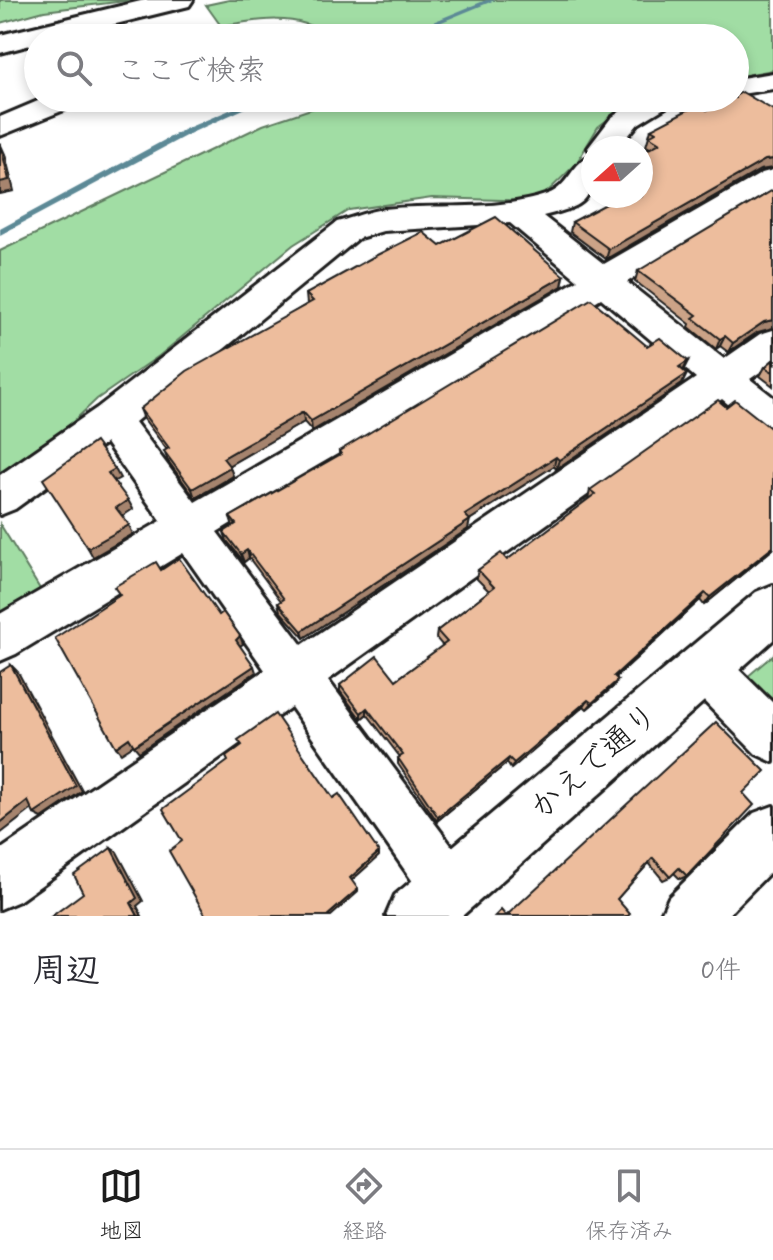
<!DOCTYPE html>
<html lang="ja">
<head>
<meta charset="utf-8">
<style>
	body { margin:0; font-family:Mynerve,"Klee One",sans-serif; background:#f7f7f7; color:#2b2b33 }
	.compass { position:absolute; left:581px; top:136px; width:72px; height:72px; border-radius:50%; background:#fff; box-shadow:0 4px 12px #0003; rotate:249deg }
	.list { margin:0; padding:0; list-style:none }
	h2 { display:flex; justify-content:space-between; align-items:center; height:104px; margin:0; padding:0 32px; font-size:34px }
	h2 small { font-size:26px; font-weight:400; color:#7c7c81 }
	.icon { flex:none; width:44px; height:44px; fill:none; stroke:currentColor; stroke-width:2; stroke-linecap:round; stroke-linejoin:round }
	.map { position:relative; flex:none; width:773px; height:916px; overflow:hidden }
	.search { position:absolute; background:#fff; box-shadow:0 4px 12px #0003; left:24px; right:24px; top:24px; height:88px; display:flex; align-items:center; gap:20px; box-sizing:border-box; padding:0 28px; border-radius:44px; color:#7c7c81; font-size:30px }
	.sheet { height:232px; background:#fff }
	nav { display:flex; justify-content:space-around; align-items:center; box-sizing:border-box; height:112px; border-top:2px solid #e1e1e2; background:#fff; font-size:22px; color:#7c7c81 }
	nav a { display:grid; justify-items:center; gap:4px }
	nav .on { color:#1c1c1c }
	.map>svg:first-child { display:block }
</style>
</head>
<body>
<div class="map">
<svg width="773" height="916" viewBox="0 0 773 916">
	<rect width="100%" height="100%" fill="#fff"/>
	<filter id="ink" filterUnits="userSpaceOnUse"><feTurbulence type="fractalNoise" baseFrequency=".0125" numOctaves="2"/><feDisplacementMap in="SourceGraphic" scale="16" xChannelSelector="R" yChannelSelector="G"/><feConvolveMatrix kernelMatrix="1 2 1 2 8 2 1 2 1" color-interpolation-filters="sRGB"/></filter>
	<g filter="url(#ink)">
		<g fill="#a1dda4" stroke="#5e7c60" stroke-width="2">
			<path d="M 0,0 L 133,0 L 44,11 L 0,23 Z"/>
			<path d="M 229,0 L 773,0 L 773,70 L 735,77 L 735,38 L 327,38 L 327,35 C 298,12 255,20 221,26 L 206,5 Z"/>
			<path d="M 317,98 L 641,98 L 632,101 L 598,127 L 576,164 L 538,201 L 432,198 L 349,210 L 293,245 L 159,356 L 97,399 L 35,458 L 0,472 L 0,251 L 263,125 L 314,108 Z"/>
			<path d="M 0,524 L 48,602 L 0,630 Z"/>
			<path d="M 773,655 L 773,716 L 740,683 Z"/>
		</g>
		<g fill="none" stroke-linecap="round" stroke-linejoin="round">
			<g fill="#5c8996" fill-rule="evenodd">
				<path d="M 486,0 L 495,0 L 403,38 L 394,38 Z"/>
				<path d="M 258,98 L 268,98 L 191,133 L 0,235 L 0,229 L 185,129 Z"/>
			</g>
			<defs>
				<g id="minor">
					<path d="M 773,73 L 773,89 L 735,95 L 735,79 Z"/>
					<path d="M 45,98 L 83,98 L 79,104 L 0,136 L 0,117 Z"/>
					<path d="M 639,98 L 675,98 L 671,104 L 638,124 L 618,148 L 593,148 L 592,154 L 588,148 L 611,118 Z"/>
					<path d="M 593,155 C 593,202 588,205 543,216 L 604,264 L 762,173 L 773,170 L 773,194 L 627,282 L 724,359 L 760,334 L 773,330 L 773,363 L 750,379 L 773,397 L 773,435 L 759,430 L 722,399 L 328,680 L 468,868 L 476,887 L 468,906 L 449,914 L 430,906 L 291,707 L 19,901 L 0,909 L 0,850 L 265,670 L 183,553 L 16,654 L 0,661 L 0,614 L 161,521 L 106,443 L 15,509 L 0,515 L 0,475 L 97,408 L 337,222 C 352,218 368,211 384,209 C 437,203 497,212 548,194 C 569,187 572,161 593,155 ZM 510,223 L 578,280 L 195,502 L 135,422 L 359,238 L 383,231 ZM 601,298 L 696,378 L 302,645 L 217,532 Z"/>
					<path d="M 705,646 L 722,653 L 773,703 L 773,762 L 756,754 L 688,685 L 682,669 L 688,653 Z"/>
					<path d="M 773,806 L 773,869 L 727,916 L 660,916 L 669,897 L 754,813 Z"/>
				</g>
				<path id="tertiary" d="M 773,585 L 773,640 L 462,916 L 386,916 L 395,895 L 756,592 Z"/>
				<path id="secondary" d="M 145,0 L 193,0 L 189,6 L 59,38 L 38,38 L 38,43 L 0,53 L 0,35 Z"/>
			</defs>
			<use href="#minor" stroke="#1c1c1c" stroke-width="6"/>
			<use href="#tertiary" stroke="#1c1c1c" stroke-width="6"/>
			<use href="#secondary" stroke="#1c1c1c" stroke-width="6"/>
			<use href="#minor" fill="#fff" fill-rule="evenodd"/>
			<use href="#tertiary" fill="#fff" fill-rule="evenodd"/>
			<use href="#secondary" fill="#fff" fill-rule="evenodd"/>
		</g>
		<g fill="#cca387" stroke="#1c1c1c" stroke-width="2">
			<path d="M 707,110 L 773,110 L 773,168 L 760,170 L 606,259 L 570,232 L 572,222 L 641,196 L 641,153 L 650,148 L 646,146 L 651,129 Z"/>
			<path d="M 440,246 L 564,276 L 562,286 L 312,431 L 304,422 L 229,465 L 233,476 L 195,498 L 168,461 L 164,451 L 167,450 L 144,419 L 140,409 L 307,304 L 306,294 Z"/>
			<path d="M 638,271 L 758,332 L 728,352 L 720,346 L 716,349 L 689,327 L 690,324 L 635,281 Z"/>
			<path d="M 647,346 L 683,371 L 682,384 L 556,469 L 554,466 L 469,520 L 468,529 L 304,638 L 280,611 L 278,603 L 281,601 L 249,558 L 244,562 L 227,541 L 224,532 L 233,526 L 230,517 L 339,454 L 339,451 Z"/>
			<path d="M 773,360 L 773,386 L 760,376 L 765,367 Z"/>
			<path d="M 590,490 L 773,549 L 704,605 L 700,600 L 615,678 L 613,687 L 587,709 L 584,706 L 511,769 L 507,763 L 437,821 L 398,764 L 398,758 L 400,757 L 367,714 L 361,719 L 340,691 L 340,685 L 396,680 L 443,646 L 436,638 L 437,631 L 489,591 L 476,578 L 478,570 L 507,560 L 588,500 Z"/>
			<path d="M 743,793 L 687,876 L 680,879 L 674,873 L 670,877 L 663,880 L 649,863 L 617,899 L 506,916 Z"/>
		</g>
		<g fill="#a6846e" stroke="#1c1c1c" stroke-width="2">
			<path d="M 0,143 L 5,154 L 14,191 L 0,194 Z"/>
			<path d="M 773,159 L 773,168 L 760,170 L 606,259 L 609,249 L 765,160 Z"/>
			<path d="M 564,276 L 562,286 L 312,431 L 311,421 Z"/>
			<path d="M 773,320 L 773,328 L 758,332 L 728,352 L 733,343 L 764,322 Z"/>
			<path d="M 725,336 L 720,346 L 716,349 L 720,339 Z"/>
			<path d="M 688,361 L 683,371 L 679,367 Z"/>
			<path d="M 687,374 L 682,384 L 556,469 L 559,460 Z"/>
			<path d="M 303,412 L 304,422 L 226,467 L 223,458 Z"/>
			<path d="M 556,457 L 554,466 L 463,524 L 465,515 Z"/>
			<path d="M 230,467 L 233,476 L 195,498 L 192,489 Z"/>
			<path d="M 115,469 L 120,478 L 113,482 L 108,473 Z"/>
			<path d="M 128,500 L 133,509 L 121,517 L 116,508 Z"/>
			<path d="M 470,520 L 468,529 L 304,638 L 302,631 Z"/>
			<path d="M 129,525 L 133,534 L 93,557 L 88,548 Z"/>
			<path d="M 773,547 L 773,549 L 704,605 L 710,597 Z"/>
			<path d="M 247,550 L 249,558 L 244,562 L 241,554 Z"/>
			<path d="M 705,593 L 700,600 L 609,683 L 614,676 Z"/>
			<path d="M 240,636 L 243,644 L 238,647 L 236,640 Z"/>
			<path d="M 11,665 L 18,672 L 82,791 L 42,818 L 34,814 Z"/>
			<path d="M 254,666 L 256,672 L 139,752 L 134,746 Z"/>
			<path d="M 618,680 L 613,687 L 587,709 L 592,703 Z"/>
			<path d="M 588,700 L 584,706 L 511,769 L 514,763 Z"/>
			<path d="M 367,708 L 367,714 L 361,719 L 361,713 Z"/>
			<path d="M 129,738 L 135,744 L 121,753 L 116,747 Z"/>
			<path d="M 509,758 L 507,763 L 437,821 L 438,817 Z"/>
			<path d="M 28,801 L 36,806 L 0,834 L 0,823 Z"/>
			<path d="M 111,848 L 117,852 L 143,901 L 137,906 L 142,916 L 138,916 L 131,903 Z"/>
			<path d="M 379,852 L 379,856 L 351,881 L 350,878 Z"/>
			<path d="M 358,889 L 358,892 L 331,916 L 327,916 Z"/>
		</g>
		<g fill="#edbd9d" stroke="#1c1c1c" stroke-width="2">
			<path d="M 742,92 L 773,110 L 773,159 L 765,160 L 609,249 L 572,222 L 621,196 L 641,196 L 641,185 L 645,183 L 641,181 L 641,153 L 660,143 L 649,136 L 656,132 L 651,129 L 699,104 L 707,110 L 731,98 L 735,98 L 735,96 Z"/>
			<path d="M 0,143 L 9,180 L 0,182 Z"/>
			<path d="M 773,190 L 773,320 L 764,322 L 733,343 L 725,336 L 720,339 L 693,318 L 697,315 L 638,271 Z"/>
			<path d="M 496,217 L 564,276 L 311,421 L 303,412 L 223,458 L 230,467 L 192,489 L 164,451 L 169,448 L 140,409 L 187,371 L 313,301 L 306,294 L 375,256 L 423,232 L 440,246 Z"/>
			<path d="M 591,299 L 647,346 L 660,338 L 688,361 L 679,367 L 687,374 L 559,460 L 556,457 L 465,515 L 470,520 L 302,631 L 278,603 L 284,599 L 247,550 L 241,554 L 224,532 L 236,524 L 230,517 L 341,454 L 339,451 Z"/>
			<path d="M 773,360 L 773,372 L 765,367 Z"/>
			<path d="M 718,400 L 726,407 L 735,400 L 773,430 L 773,547 L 710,597 L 705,593 L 614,676 L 618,680 L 592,703 L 588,700 L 514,763 L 509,758 L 438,817 L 398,758 L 403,755 L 367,708 L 361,713 L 340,685 L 377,656 L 396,680 L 447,642 L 437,631 L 494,587 L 478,570 L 501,553 L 507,560 L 595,494 L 590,490 Z"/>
			<path d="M 95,442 L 115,469 L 108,473 L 128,500 L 116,508 L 129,525 L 88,548 L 43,479 Z"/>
			<path d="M 179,558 L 219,615 L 223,612 L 240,636 L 236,640 L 254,666 L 134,746 L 129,738 L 116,747 L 55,638 L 120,595 L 114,587 L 156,562 L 161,570 Z"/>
			<path d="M 11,665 L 76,786 L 34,814 L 28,801 L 0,823 L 0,672 Z"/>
			<path d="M 275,714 L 333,798 L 339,794 L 379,852 L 350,878 L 358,889 L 327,916 L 206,916 L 169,851 L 182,841 L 163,809 L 228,761 L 226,757 L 242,745 L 238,740 Z"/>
			<path d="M 716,722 L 765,771 L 743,793 L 754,805 L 687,876 L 679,868 L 670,877 L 653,858 L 617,899 L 630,914 L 628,916 L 506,916 Z"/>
			<path d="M 111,848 L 137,898 L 131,903 L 138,916 L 52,916 L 83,893 L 74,875 Z"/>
			<path d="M 501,910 L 506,916 L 495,916 Z"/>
		</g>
	</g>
	<g text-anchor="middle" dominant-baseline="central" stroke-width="6" stroke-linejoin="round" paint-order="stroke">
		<g font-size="32" fill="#1c1c1c" stroke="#fff">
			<text transform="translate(595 762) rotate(-41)">かえで通り</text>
		</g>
	</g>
</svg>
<svg class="compass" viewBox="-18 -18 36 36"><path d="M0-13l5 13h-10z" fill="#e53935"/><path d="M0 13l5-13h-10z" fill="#7c7c81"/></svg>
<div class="search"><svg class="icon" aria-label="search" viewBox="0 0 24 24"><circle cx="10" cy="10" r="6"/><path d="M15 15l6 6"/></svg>ここで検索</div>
</div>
<section class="sheet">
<h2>周辺<small>0件</small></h2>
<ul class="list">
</ul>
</section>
<nav>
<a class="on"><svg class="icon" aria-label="map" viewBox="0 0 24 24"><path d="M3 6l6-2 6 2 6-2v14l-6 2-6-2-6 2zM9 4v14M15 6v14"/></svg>地図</a>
<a><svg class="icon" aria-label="directions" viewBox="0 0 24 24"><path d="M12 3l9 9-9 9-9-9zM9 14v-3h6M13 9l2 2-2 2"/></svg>経路</a>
<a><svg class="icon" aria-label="saved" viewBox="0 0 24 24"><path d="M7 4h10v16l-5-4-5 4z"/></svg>保存済み</a>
</nav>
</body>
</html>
